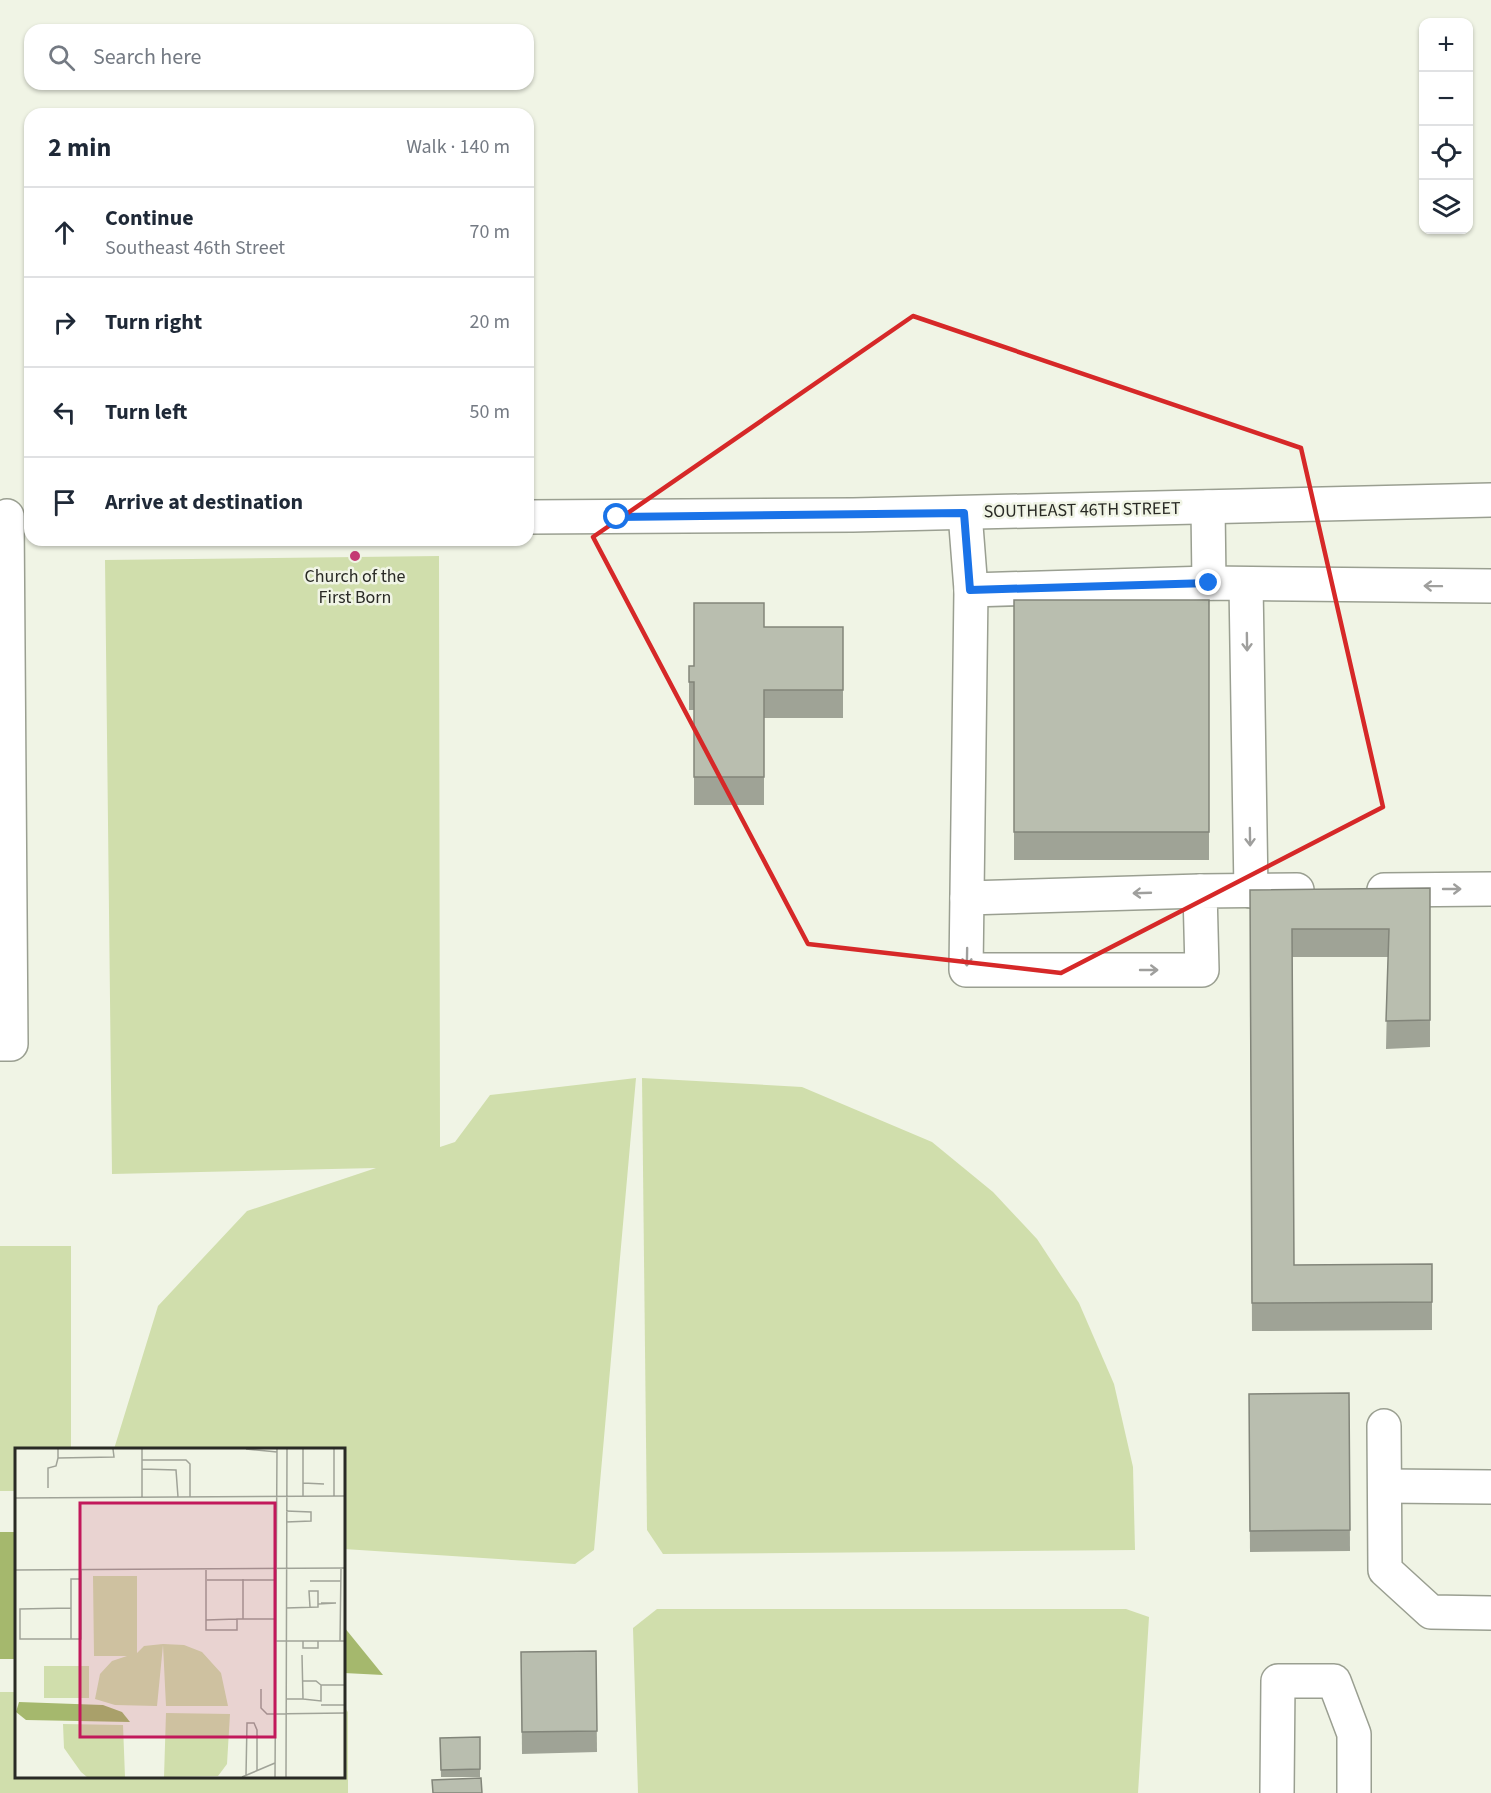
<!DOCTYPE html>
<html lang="en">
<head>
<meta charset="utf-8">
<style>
	body { margin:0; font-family:"Source Sans 3",sans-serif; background:#f6f6f7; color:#1f2937 }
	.controls { position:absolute; right:18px; top:18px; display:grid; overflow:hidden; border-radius:12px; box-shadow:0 2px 4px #0004 }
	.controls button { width:54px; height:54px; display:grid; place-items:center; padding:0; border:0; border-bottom:2px solid #e0e1e3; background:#fff; color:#1f2937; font:30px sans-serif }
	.stop { position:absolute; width:18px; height:18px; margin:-14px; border:4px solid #1a73e8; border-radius:50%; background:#fff }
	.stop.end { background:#1a73e8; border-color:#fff; box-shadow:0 2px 6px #0008 }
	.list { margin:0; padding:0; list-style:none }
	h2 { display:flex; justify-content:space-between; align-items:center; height:78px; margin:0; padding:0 24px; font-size:26px }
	h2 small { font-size:20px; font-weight:400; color:#747a83 }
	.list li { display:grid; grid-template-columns:39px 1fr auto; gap:18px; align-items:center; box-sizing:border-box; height:90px; padding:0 24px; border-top:2px solid #e0e1e3 }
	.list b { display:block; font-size:22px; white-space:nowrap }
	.list p { margin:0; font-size:20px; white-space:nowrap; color:#747a83 }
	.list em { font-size:20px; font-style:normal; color:#747a83 }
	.icon { flex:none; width:33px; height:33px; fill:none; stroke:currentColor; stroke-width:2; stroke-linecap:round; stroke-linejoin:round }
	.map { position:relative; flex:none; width:1491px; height:1793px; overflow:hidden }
	.search { position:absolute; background:#fff; box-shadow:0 2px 4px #0004; left:24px; top:24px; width:510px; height:66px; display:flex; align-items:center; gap:15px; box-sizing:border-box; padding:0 21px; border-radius:18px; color:#747a83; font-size:22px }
	.panel { position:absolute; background:#fff; box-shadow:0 2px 4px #0004; left:24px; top:108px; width:510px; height:438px; border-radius:18px }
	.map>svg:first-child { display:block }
</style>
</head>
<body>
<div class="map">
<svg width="1491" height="1793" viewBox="0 0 1491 1793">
	<rect width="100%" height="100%" fill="#f0f4e5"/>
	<g fill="#d0deac">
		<path d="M 439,556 L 440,1147 L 455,1142 L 490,1095 L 636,1078 L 594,1550 L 575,1564 L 344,1549 L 344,1450 L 114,1449 L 158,1306 L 247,1211 L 376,1168 L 112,1174 L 105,560 Z"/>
		<path d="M 642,1078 L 802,1087 L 932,1142 L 993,1192 L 1037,1239 L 1079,1303 L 1114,1384 L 1133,1467 L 1135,1550 L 663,1554 L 647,1530 Z"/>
		<path d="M 0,1246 L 71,1246 L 71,1449 L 16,1450 L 16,1491 L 0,1491 Z"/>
		<path d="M 657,1609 L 1126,1609 L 1149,1617 L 1138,1793 L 638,1793 L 633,1628 Z"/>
		<path d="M 0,1692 L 16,1692 L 16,1776 L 344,1776 L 344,1707 L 348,1712 L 348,1793 L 0,1793 Z"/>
	</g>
	<g fill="#a5b86d">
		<rect x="0" y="1532" width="16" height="127"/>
		<path d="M 344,1627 L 383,1675 L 344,1673 Z"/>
	</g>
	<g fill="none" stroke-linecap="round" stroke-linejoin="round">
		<defs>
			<g id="minor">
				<path d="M 1208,507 L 1209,583"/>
				<path d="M 965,513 L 971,590 L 966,970 L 1202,970 L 1200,891 L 1297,890"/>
				<path d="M 528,517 L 853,515 L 1491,500"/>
				<path d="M 1246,584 L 1251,891"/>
				<path d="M 971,590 L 1209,583 L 1491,586"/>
				<path d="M 1384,890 L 1491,889"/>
				<path d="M 967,898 L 1200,891"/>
				<path d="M 0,1044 L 11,1044 L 7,516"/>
				<path d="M 1384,1426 L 1385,1570 L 1431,1612 L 1491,1613"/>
				<path d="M 1385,1486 L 1491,1487"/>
				<path d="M 1277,1793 L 1278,1681 L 1334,1681 L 1354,1734 L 1354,1793"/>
			</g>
		</defs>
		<use href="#minor" stroke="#9a9f91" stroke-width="36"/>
		<use href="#minor" stroke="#fff" stroke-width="33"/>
	</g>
	<g fill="#9fa396">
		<rect x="1014" y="600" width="195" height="260"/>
		<path d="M 764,627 L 843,627 L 843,718 L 764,718 L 764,805 L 694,805 L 694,710 L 689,710 L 689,666 L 694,666 Z"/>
		<path d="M 1430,888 L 1430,1047 L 1386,1049 L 1388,957 L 1292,957 L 1294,1265 L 1432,1264 L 1432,1330 L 1252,1331 L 1250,890 Z"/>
		<path d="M 1349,1393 L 1350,1551 L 1250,1552 L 1249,1394 Z"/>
		<path d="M 596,1651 L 597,1752 L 522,1754 L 521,1652 Z"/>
		<path d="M 480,1737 L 480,1777 L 441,1777 L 440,1738 Z"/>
	</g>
	<g fill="#b9beaf" stroke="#82857a" stroke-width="1.5">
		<rect x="1014" y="600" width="195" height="232"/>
		<path d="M 694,603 L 764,603 L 764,627 L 843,627 L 843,690 L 764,690 L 764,777 L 694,777 L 694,682 L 689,682 L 689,666 L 694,666 Z"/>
		<path d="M 1430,888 L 1430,1020 L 1386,1021 L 1389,929 L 1292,929 L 1294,1265 L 1432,1264 L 1432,1302 L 1252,1303 L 1250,890 Z"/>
		<path d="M 1349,1393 L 1350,1530 L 1250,1531 L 1249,1394 Z"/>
		<path d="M 596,1651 L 597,1731 L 522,1732 L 521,1652 Z"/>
		<path d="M 480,1737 L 480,1769 L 441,1770 L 440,1738 Z"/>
		<path d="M 481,1778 L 482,1793 L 433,1793 L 432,1780 Z"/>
	</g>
	<defs><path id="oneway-shaft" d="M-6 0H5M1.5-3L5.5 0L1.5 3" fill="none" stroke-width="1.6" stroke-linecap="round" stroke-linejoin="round" transform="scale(1.5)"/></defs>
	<g stroke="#9f9f9d">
		<use href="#oneway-shaft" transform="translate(1433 586) rotate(-179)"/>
		<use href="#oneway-shaft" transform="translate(1247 642) rotate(89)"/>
		<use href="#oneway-shaft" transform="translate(1250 837) rotate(89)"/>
		<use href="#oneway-shaft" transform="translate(1452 889)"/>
		<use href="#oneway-shaft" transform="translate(1142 893) rotate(178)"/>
		<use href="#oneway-shaft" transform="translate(967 957) rotate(91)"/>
		<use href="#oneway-shaft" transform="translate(1149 970)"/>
	</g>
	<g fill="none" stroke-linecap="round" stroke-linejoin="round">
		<path stroke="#1a73e8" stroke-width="8" d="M 617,517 L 964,513 L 970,590 L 1209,583"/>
	</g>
	<path fill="none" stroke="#d62828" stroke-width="4.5" stroke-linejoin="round" d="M 913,316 L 1301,448 L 1383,807 L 1061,973 L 808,944 L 593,537 Z"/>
	<circle fill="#c43a73" stroke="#f0f4e5" stroke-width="2" cx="355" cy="556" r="6"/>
	<g text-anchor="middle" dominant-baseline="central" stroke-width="5" stroke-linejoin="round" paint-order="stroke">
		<g font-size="18" fill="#292a25" stroke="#f0f4e5">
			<text transform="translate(1082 510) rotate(-1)">SOUTHEAST 46TH STREET</text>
		</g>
		<g font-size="18" fill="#292a25" stroke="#f0f4e5">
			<text x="355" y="576">Church of the<tspan x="355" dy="21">First Born</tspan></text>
		</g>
	</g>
	<g transform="translate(15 1448)">
		<rect width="330" height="330" fill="#f0f4e5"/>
		<path d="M 78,128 L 122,128 L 122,205 L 129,198 L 148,196 L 169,197 L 187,204 L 206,225 L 213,258 L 151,258 L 148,197 L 142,258 L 100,257 L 80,251 L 85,226 L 97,213 L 112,208 L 79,208 ZM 29,218 L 74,218 L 74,250 L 29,250 ZM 151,265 L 215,266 L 212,316 L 203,328 L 149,329 ZM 48,276 L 108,277 L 110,329 L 72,329 L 66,324 L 49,300 Z" fill="#d0deac"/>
		<path d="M 4,254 L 88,257 L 107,264 L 115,274 L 11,272 L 1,264 Z" fill="#a5b86d"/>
		<path fill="none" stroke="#a0a398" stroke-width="1.5" d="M 43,1 L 43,10 L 99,9 L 98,1M 127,1 L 127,49M 231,1 L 262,4M 288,1 L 288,49M 319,1 L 319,48M 127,12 L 171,12 L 175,16 L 175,49M 127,21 L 161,22 L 163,49M 288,35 L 309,36M 33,40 L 33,20 L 41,18 L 43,10M 0,50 L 330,48M 271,63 L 296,64 L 296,73 L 271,74M 0,122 L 330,120M 191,122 L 191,182 L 222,182 L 222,171 L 260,171M 228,131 L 228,171M 192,132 L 261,132M 295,133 L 326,133M 303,156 L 321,155 L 306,155M 56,160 L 5,161 L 5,191 L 66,191 L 66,122M 271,160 L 303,159 L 303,143 L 294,143 L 295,159M 191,172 L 222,171M 56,191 L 56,131 L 66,131M 261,193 L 330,193M 288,193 L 288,200 L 303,200 L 303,193M 325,193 L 326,120M 288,233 L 301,233 L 306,237 L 306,253 L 288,251M 306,237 L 330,237M 246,241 L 246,260 L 252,266 L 330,265M 271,251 L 288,251 L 287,207M 306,257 L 330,257M 231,327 L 232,275 L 239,275 L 242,282 L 242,322M 227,329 L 260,315M 260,329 L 262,1M 271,329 L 272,1"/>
		<path fill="#c2185b" fill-opacity="0.15" stroke="#c2185b" stroke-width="3" d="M 65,55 L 260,55 L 260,289 L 65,289 Z"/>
		<rect width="330" height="330" fill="none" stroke="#292a25" stroke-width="3"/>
	</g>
</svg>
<div class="controls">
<button>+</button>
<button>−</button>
<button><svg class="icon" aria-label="locate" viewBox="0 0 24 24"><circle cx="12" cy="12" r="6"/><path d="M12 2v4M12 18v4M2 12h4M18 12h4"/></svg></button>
<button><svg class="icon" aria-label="layers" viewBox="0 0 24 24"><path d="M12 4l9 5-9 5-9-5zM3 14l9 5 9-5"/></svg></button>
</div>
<div class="stop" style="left:617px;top:517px"></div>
<div class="stop end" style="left:1209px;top:583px"></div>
<div class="search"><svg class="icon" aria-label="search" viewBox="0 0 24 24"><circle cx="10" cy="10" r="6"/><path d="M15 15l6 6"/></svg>Search here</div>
<section class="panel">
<h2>2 min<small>Walk · 140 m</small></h2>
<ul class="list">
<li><svg class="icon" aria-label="ahead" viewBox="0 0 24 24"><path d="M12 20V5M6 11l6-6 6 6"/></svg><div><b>Continue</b><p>Southeast 46th Street</p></div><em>70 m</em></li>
<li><svg class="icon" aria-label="right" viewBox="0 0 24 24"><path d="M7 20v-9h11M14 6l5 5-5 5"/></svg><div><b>Turn right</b></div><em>20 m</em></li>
<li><svg class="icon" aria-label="left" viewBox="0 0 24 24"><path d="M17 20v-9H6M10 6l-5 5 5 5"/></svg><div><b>Turn left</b></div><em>50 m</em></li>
<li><svg class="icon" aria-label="arrive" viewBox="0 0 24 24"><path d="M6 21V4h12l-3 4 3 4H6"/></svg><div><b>Arrive at destination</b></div></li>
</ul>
</section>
</div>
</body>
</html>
